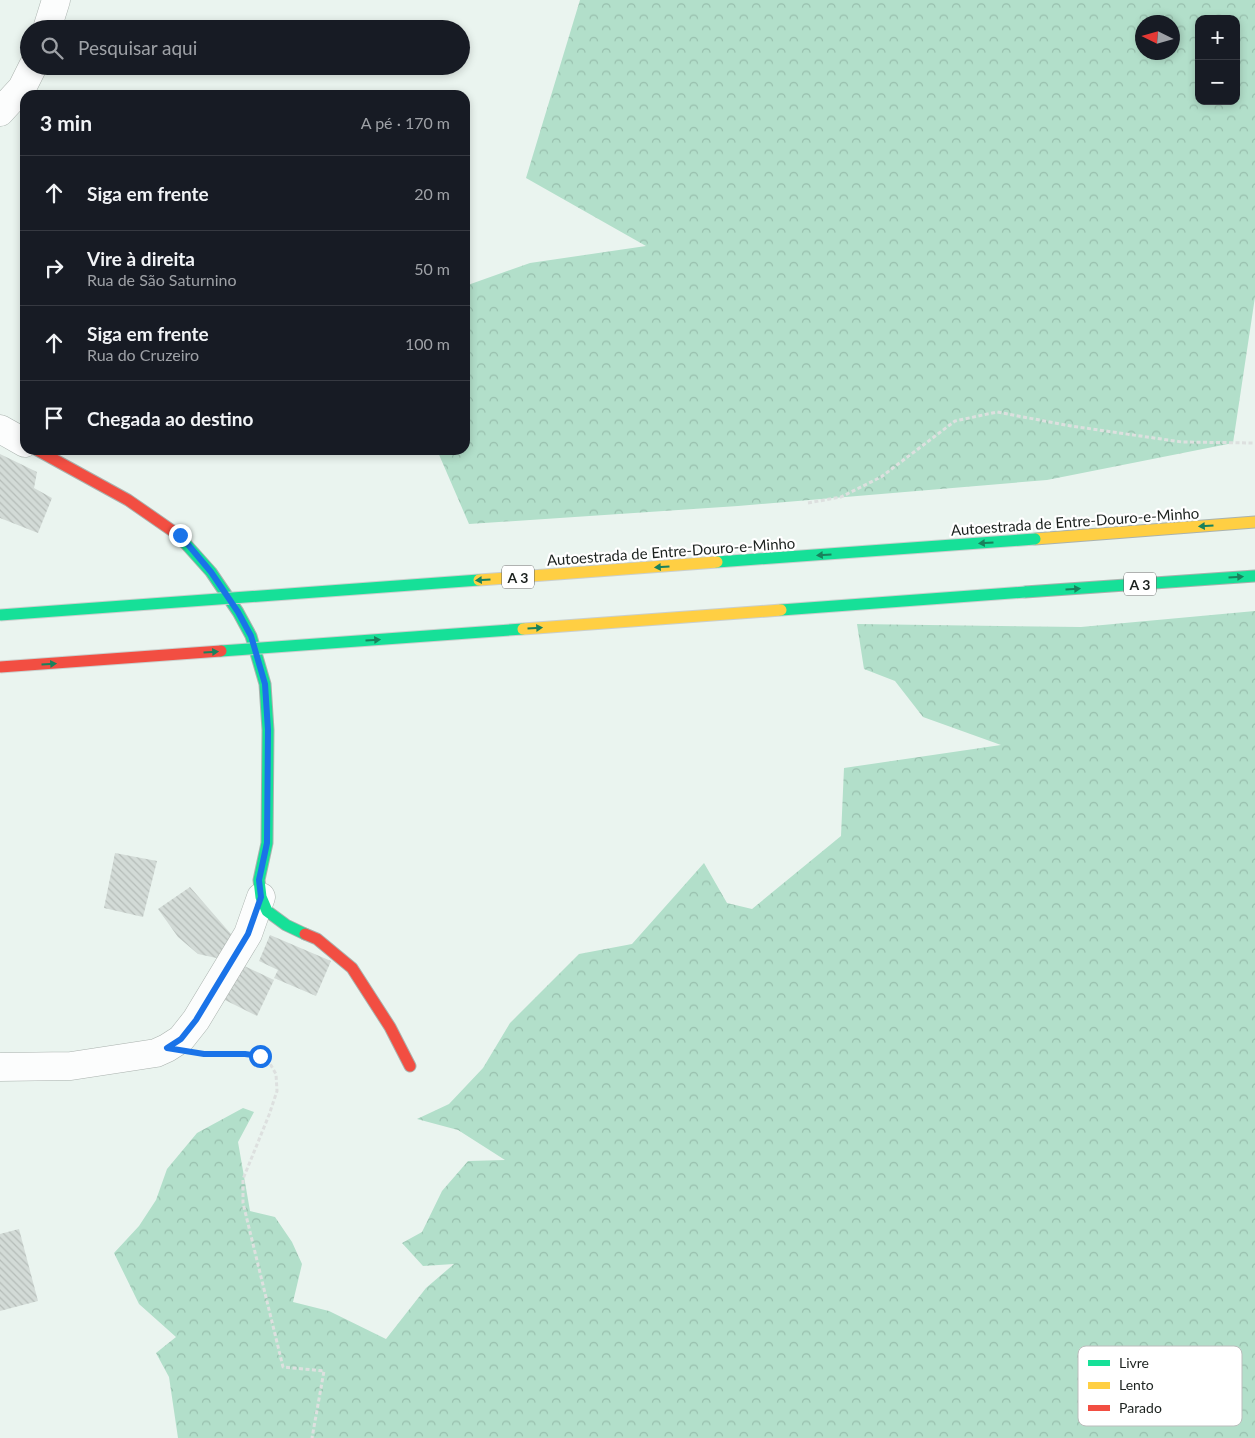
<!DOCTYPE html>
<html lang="pt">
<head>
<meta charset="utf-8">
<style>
	body { margin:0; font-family:Lato,sans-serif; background:#242831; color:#f1f3f6 }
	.controls { position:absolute; right:15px; top:15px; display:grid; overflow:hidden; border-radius:10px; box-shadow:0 2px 8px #0003 }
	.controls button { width:45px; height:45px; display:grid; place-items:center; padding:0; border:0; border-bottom:1px solid #363941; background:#171b24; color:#f1f3f6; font:25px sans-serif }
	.compass { position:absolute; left:1135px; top:15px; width:45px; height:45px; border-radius:50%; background:#171b24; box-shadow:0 2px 8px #0003; rotate:275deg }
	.stop { position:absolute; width:15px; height:15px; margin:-11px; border:4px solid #1a73e8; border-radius:50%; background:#fff }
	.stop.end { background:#1a73e8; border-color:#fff; box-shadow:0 1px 5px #0008 }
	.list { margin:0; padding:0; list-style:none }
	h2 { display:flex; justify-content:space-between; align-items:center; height:65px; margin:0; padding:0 20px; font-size:21px }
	h2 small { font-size:16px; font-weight:400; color:#9ea1a6 }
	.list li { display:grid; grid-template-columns:32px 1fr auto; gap:15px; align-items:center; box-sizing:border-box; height:75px; padding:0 20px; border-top:1px solid #363941 }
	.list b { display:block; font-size:19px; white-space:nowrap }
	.list p { margin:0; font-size:16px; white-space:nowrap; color:#9ea1a6 }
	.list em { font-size:16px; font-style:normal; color:#9ea1a6 }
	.icon { flex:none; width:28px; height:28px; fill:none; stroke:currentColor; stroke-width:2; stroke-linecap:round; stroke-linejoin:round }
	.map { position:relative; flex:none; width:1255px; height:1438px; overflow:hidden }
	.search { position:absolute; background:#171b24; box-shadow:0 2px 8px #0003; left:20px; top:20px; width:450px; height:55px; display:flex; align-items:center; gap:12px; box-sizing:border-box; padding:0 18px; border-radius:28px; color:#9ea1a6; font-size:19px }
	.panel { position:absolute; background:#171b24; box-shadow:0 2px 8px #0003; left:20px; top:90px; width:450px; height:365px; border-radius:15px }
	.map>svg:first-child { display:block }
</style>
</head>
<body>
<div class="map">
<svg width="1255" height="1438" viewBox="0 0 1255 1438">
	<defs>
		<pattern id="forest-crowns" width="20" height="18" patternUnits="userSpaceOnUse" patternTransform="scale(1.25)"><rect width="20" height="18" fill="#b2dfca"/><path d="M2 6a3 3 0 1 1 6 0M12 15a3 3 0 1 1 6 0" fill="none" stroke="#98bfad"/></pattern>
		<pattern id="building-back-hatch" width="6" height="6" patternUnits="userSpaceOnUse" patternTransform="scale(1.25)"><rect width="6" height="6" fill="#d3dbd7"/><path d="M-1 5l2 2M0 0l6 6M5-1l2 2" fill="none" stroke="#b5bcb8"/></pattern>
	</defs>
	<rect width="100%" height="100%" fill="#eaf4ef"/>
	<g fill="url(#forest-crowns)" fill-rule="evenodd">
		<path d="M 580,0 L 1255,0 L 1255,297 L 1233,443 L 1047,480 L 738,506 L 469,524 L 437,450 L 465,450 L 465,286 L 530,263 L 646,246 L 526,178 ZM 1199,19 L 1236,19 L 1236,101 L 1199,101 ZM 1142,22 L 1172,22 L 1172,52 L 1142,52 Z"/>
		<path d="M 1255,611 L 1255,1438 L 178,1438 L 169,1377 L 156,1353 L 176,1337 L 139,1304 L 114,1253 L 139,1226 L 156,1200 L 167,1169 L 197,1133 L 243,1108 L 254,1112 L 238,1142 L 250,1211 L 275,1217 L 292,1242 L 302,1264 L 293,1302 L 329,1311 L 386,1339 L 426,1288 L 454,1264 L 423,1266 L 402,1243 L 422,1232 L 442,1191 L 468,1161 L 505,1160 L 458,1130 L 417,1119 L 449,1104 L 483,1068 L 510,1023 L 579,954 L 632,944 L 704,863 L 727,903 L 752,909 L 841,836 L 844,768 L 1001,745 L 923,717 L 895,681 L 864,669 L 857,624 L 1081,627 Z"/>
	</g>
	<g fill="url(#building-back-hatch)">
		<path d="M 0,454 L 37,472 L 34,488 L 52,498 L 38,533 L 0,518 Z"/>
		<path d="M 115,853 L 157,861 L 143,917 L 104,908 Z"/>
		<path d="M 190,887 L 231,934 L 237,934 L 221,959 L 198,954 L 178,937 L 158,909 Z"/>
		<path d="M 270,935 L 331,961 L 316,996 L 274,978 L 278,970 L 259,961 Z"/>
		<path d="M 236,962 L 274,980 L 257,1016 L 219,997 Z"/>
		<path d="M 19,1229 L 38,1301 L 0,1311 L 0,1234 Z"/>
	</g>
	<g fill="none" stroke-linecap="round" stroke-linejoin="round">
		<defs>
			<g id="street">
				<path d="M 47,29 L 56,0"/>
				<path d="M 0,112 L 22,88 L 33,66"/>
				<path d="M 0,429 L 25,443"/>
				<path d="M 0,1067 L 71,1066 L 156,1053 L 167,1048 L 181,1039 L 196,1020 L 248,934 L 261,897"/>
			</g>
			<g id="fast">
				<path d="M 177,534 L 211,572 L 238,612 L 251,636 L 265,684 L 268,730 L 267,843 L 259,880 L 261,897 L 267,911 L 286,925 L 305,934"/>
				<path d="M 1025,592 L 1255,576"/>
			</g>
			<path id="slow" d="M 1035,539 L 1255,522"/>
			<g id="jam">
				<path d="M 37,450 L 128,500 L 177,534"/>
				<path d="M 305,934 L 317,939 L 352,968 L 390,1027 L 410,1066"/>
			</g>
		</defs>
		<use href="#street" stroke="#aab2ae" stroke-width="29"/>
		<use href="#fast" stroke="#aab2ae" stroke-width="13"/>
		<use href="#slow" stroke="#aab2ae" stroke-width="13"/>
		<use href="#jam" stroke="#aab2ae" stroke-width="13"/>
		<g stroke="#dde0df" stroke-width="3" stroke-dasharray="4 2.5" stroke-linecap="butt">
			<path d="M 808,503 L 841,497 L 881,477 L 955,421 L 997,412 L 1071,426 L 1182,442 L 1255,443"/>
			<path d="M 202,1054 L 245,1054 L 259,1056 L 269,1062 L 276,1074 L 277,1091 L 269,1115 L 243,1179 L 243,1203 L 283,1367 L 324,1371 L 312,1438"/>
		</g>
		<use href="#street" stroke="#fcfdfd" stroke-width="28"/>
		<use href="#fast" stroke="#16e098" stroke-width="11"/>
		<use href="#slow" stroke="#ffcf43" stroke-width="11"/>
		<use href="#jam" stroke="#f24e42" stroke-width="11"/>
		<defs>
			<g id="fast-bridge">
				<path d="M 717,562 L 1035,539"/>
				<path d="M 781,610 L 1025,592"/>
				<path d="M 0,615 L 479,580"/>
				<path d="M 221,651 L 523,629"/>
			</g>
			<g id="slow-bridge">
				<path d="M 479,580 L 717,562"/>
				<path d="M 523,629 L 781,610"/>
			</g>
			<path id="jam-bridge" d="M 0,667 L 221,651"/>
		</defs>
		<use href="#fast-bridge" stroke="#cacfcd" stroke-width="13" stroke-linecap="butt"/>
		<use href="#slow-bridge" stroke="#cacfcd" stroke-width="13" stroke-linecap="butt"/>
		<use href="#jam-bridge" stroke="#cacfcd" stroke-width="13" stroke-linecap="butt"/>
		<use href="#fast-bridge" stroke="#16e098" stroke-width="11"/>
		<use href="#slow-bridge" stroke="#ffcf43" stroke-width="11"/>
		<use href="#jam-bridge" stroke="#f24e42" stroke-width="11"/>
	</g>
	<defs><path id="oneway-solid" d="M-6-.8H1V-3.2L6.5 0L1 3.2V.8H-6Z" transform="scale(1.25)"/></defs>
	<g fill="#19815c">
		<use href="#oneway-solid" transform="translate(1206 526) rotate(176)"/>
		<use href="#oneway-solid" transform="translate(986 543) rotate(176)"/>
		<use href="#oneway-solid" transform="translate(824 555) rotate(176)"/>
		<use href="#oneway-solid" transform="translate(662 567) rotate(176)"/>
		<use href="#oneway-solid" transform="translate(1236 577) rotate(-4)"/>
		<use href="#oneway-solid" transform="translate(483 580) rotate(176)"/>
		<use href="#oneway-solid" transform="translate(1073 589) rotate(-4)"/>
		<use href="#oneway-solid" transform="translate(535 628) rotate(-4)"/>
		<use href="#oneway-solid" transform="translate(373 640) rotate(-4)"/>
		<use href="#oneway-solid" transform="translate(211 652) rotate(-4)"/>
		<use href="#oneway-solid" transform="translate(49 664) rotate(-4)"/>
	</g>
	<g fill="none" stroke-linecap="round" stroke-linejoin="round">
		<path stroke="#1a73e8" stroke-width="6" d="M 180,535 L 211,572 L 238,612 L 251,636 L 265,684 L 268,730 L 267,843 L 259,880 L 261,897 L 248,934 L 196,1020 L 181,1039 L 167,1048 L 204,1054 L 245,1054 L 260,1056"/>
	</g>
	<g text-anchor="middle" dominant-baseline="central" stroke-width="4.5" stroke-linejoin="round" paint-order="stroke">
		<g fill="#fff" stroke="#606462" stroke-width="1">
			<rect x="502" y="565.5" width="32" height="23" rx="4"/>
			<rect x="1124" y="572.5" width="32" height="23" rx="4"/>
		</g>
		<g font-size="14" font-weight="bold" fill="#1c221f">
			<text x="518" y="577">A 3</text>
			<text x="1140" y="584">A 3</text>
		</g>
		<g font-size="15" fill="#1c221f" stroke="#fff">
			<text transform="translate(1075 521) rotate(-4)">Autoestrada de Entre-Douro-e-Minho</text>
			<text transform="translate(671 551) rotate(-4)">Autoestrada de Entre-Douro-e-Minho</text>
		</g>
	</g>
	<rect x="1078" y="1346" width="164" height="80" rx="8" fill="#fff" stroke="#bbbdbc" stroke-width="1"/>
	<rect x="1088" y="1360" width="22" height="6" fill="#16e098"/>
	<rect x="1088" y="1382" width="22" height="7" fill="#ffcf43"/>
	<rect x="1088" y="1405" width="22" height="6" fill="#f24e42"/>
	<g font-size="14" fill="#1c221f">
		<text x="1119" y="1368">Livre</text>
		<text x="1119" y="1390">Lento</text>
		<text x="1119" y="1413">Parado</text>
	</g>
</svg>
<div class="controls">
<button>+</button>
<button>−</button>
</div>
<svg class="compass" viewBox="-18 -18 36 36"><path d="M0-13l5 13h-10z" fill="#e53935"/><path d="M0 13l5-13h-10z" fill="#9ea1a6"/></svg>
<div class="stop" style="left:260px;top:1056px"></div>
<div class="stop end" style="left:180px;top:535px"></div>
<div class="search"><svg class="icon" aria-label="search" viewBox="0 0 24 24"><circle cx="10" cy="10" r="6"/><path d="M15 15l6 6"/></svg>Pesquisar aqui</div>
<section class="panel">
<h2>3 min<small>A pé · 170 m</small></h2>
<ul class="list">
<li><svg class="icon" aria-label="ahead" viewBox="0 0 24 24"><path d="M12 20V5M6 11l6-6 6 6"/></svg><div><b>Siga em frente</b></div><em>20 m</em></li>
<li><svg class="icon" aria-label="right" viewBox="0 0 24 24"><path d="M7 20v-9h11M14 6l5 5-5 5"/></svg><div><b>Vire à direita</b><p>Rua de São Saturnino</p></div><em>50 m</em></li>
<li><svg class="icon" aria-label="ahead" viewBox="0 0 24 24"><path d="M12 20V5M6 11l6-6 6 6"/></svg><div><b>Siga em frente</b><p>Rua do Cruzeiro</p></div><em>100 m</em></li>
<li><svg class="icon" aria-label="arrive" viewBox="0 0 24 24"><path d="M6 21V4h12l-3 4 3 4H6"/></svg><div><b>Chegada ao destino</b></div></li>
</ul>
</section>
</div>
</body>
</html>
